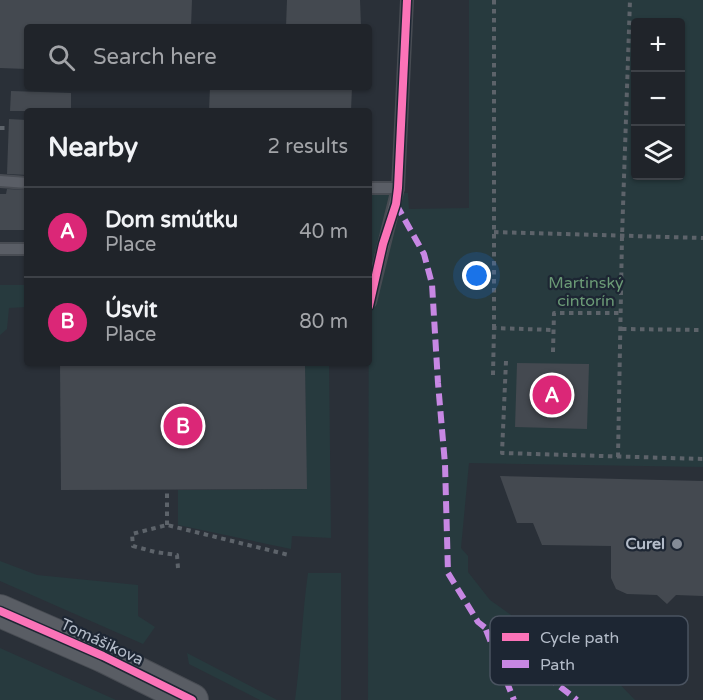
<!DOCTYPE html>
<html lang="en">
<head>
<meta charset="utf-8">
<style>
	body { margin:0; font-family:"Varela Round",sans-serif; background:#2d3036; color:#f1f3f6 }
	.controls { position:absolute; right:18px; top:18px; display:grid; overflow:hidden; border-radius:6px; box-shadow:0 2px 4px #0004 }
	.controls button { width:54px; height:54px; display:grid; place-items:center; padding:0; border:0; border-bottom:2px solid #3d4147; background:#20242a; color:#f1f3f6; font:30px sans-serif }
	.you { position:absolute; left:477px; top:276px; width:21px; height:21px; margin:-15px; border:4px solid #fff; border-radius:50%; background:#1a73e8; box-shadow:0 0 0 9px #1a73e833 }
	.badge { display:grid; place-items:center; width:39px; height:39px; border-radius:50%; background:#db2777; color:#fff; font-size:20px; font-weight:700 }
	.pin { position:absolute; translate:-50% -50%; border:3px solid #fff; box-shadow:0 2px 6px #0006 }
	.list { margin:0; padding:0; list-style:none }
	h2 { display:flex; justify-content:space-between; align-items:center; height:78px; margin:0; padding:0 24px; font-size:26px }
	h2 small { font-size:20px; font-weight:400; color:#a2a4a8 }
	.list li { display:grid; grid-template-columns:39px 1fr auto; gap:18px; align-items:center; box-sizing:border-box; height:90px; padding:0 24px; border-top:2px solid #3d4147 }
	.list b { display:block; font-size:22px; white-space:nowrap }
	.list p { margin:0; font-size:20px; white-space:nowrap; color:#a2a4a8 }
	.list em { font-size:20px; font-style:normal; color:#a2a4a8 }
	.icon { flex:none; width:33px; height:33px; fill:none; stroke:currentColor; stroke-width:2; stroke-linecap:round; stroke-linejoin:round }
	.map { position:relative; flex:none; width:703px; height:700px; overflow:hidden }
	.search { position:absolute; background:#20242a; box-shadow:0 2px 4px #0004; left:24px; top:24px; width:348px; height:66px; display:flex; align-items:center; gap:15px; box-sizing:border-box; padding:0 21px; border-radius:6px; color:#a2a4a8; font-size:22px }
	.panel { position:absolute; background:#20242a; box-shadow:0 2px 4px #0004; left:24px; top:108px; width:348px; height:258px; border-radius:6px }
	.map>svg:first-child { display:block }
</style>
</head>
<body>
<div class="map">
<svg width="703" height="700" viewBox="0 0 703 700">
	<rect width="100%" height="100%" fill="#2a3038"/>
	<g fill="#273a3e" fill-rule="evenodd">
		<path d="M 469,0 L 703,0 L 703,467 L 469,463 L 461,548 L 468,556 L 468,572 L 490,600 L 535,632 L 607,671 L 635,700 L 368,700 L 369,191 L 408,193 L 409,209 L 469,208 ZM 636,22 L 680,22 L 680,176 L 636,176 Z"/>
		<path d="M 0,285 L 27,285 L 27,307 L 9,308 L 7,329 L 0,335 Z"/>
		<path d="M 305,363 L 329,363 L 331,538 L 292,536 L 291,549 L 178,525 L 178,490 L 306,489 Z"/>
		<path d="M 0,561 L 37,575 L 138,585 L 138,616 L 155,627 L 143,644 L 0,581 Z"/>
		<path d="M 308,573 L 341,573 L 341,700 L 295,700 C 301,658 302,615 308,573 Z"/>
		<path d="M 0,648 L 116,700 L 0,700 Z"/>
		<path d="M 187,653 L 277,700 L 260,700 L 189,664 Z"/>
	</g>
	<g fill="#444950">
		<path d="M 0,0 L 192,0 L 191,27 L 27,27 L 27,69 L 0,68 Z"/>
		<path d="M 287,0 L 360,0 L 361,27 L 286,27 Z"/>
		<path d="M 210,87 L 352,87 L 351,111 L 209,111 Z"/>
		<path d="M 11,91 L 71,93 L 71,111 L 10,111 Z"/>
		<path d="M 9,119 L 27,120 L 27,175 L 7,174 Z"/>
		<path d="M 7,189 L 27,190 L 26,230 L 0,230 L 0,194 L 6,194 Z"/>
		<path d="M 60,363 L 305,363 L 307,489 L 61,490 Z"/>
		<path d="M 517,363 L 589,364 L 587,429 L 515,427 Z"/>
		<path d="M 500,476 L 703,481 L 703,596 L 676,595 L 667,604 L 657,595 L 627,594 L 616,589 L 611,578 L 611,546 L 542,545 L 533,523 L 517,523 Z"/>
	</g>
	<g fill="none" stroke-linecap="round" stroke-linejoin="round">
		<defs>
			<g id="lane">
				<path d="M 0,181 L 27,183"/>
				<path d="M 369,188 L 398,188"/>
				<path d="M 0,249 L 24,249"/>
				<path d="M 370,302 L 398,188 L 407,0"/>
			</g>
			<path id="secondary" d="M 0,611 L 103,656 L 192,700"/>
		</defs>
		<use href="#lane" stroke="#484c53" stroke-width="14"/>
		<use href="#secondary" stroke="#484c53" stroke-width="34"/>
		<g stroke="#5d636a" stroke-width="4" stroke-dasharray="4.5 4.5" stroke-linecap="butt">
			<path d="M 494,0 L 494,328"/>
			<path d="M 0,128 L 9,128"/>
			<path d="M 494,232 L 703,238"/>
			<path d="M 622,329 L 703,330"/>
			<path d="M 553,352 L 554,313 L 622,313"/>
			<path d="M 506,361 L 502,453 L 703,459"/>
			<path d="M 493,375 L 494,328 L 553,330"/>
			<path d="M 618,457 L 622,237 L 630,0"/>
			<path d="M 167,525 L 167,490"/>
			<path d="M 178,568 L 177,555 L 155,552 L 133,546 L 132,534 L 167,525 L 289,555"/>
		</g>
		<use href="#lane" stroke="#5a5e66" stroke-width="10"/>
		<use href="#secondary" stroke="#595d64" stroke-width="32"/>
		<g stroke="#c787e3" stroke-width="6" stroke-dasharray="12 6" stroke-linecap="butt">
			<path d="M 396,204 L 424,254 L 432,284 L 438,383 L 445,464 L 448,573 L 478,622 L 577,700"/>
			<path d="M 486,630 L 514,700"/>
		</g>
		<defs>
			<g id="cycleway">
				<path d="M 369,306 L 383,244 L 396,204 L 398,188 L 407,0"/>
				<path d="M 0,611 L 103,656 L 192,700"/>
			</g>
		</defs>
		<use href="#cycleway" stroke="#1d2633" stroke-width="11"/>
		<use href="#cycleway" stroke="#fb73b8" stroke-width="8"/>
	</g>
	<circle fill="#848b96" stroke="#1d2633" stroke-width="2" cx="677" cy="544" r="6"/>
	<g text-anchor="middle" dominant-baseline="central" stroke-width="4.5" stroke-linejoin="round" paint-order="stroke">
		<g font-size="16" fill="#6b9a76" stroke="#1d2633">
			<text x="586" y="283">Martinský<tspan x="586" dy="18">cintorín</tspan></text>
		</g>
		<g font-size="16" font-weight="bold" fill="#b4bcc9" stroke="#1d2633" text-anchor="end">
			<text x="665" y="544">Curel</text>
		</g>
		<g font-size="16" fill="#b4bcc9" stroke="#1d2633">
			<text transform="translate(102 642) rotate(25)">Tomášikova</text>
		</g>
	</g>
	<rect x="490" y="616" width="198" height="69" rx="9" fill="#1d2633" stroke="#4a5360" stroke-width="1.5"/>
	<rect x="502" y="633" width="27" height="8" fill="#fb73b8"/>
	<rect x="502" y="660" width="27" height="8" fill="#c787e3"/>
	<g font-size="16" fill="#b4bcc9">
		<text x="540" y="643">Cycle path</text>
		<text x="540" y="670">Path</text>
	</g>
</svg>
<div class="controls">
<button>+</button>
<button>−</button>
<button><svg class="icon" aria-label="layers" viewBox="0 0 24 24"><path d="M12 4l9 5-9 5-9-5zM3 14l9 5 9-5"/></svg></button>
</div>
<div class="you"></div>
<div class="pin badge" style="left:552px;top:395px">A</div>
<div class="pin badge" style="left:183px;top:426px">B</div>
<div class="search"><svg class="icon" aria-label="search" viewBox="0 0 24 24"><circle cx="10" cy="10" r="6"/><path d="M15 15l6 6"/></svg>Search here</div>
<section class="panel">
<h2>Nearby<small>2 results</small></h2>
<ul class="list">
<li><span class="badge">A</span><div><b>Dom smútku</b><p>Place</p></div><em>40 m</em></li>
<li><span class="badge">B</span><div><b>Úsvit</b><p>Place</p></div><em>80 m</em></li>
</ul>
</section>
</div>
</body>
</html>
